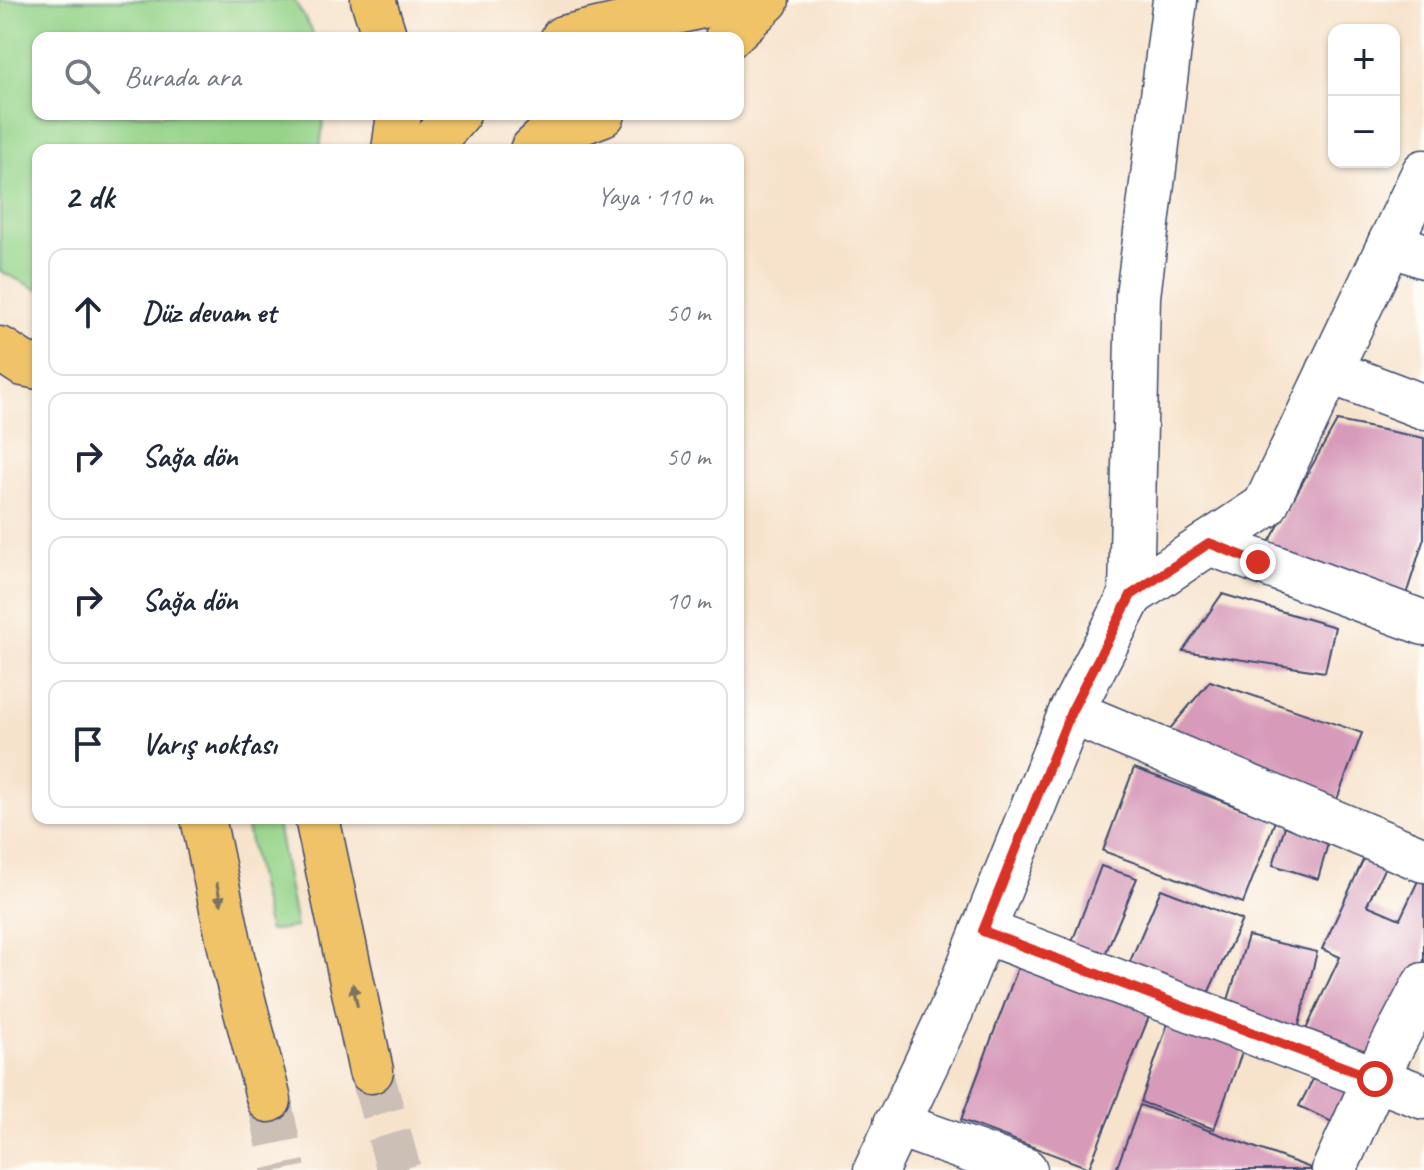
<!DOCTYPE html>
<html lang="tr">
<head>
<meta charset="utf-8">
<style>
	body { margin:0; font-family:Caveat,sans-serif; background:#f2f2f3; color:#1f2937 }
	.controls { position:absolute; right:24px; top:24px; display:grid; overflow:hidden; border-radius:16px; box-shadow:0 2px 6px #0004 }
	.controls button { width:72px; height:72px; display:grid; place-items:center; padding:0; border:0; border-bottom:2px solid #e0e1e3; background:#fff; color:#1f2937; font:40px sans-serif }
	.stop { position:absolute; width:24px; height:24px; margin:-18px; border:6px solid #d93025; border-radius:50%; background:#fff }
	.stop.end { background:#d93025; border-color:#fff; box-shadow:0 2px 8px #0008 }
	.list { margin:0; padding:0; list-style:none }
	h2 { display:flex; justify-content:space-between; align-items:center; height:104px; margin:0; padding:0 32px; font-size:34px }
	h2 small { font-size:26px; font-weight:400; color:#747a83 }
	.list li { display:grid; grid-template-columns:52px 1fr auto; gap:24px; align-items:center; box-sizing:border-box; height:128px; margin:0 16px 16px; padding:0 16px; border:2px solid #e0e1e3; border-radius:16px }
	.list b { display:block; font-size:30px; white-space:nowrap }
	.list em { font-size:26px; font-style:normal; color:#747a83 }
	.icon { flex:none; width:44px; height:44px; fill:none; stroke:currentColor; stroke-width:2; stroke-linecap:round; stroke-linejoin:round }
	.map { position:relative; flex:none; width:1424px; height:1170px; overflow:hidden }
	.search { position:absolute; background:#fff; box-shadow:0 2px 6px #0004; left:32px; top:32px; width:712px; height:88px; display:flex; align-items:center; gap:20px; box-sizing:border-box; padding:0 28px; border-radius:16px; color:#747a83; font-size:30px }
	.panel { position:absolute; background:#fff; box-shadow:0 2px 6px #0004; left:32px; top:144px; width:712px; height:680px; border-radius:16px }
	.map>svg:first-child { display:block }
</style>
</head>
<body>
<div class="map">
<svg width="1424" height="1170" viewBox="0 0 1424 1170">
	<rect width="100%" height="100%" fill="#fdfcf7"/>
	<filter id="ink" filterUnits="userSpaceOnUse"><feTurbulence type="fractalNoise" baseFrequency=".0125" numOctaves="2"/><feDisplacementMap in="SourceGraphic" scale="16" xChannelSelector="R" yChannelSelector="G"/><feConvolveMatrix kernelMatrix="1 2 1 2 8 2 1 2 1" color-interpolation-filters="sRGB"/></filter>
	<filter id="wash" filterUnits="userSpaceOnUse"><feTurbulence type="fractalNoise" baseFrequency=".006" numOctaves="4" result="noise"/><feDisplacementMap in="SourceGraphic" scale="32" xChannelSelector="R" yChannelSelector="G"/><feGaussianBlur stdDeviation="1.8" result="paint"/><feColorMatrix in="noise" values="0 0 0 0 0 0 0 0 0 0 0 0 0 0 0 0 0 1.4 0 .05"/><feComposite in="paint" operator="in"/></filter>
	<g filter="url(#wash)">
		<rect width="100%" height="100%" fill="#f7e3cc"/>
		<g fill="#96d48a" stroke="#588274" stroke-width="2">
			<path d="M 0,0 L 294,0 L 312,30 L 313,38 L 38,38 L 38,114 L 324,114 L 320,150 L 38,150 L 38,290 L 0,271 Z"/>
			<path d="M 245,818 L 276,818 L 296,927 L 269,931 Z"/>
		</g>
		<g id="blocks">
			<g fill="#d79ab9">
				<path d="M 1337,421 L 1424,438 L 1424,538 L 1400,614 L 1258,562 Z"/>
				<path d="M 1222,594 L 1335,627 L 1325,672 L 1183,651 Z"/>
				<path d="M 1210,681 L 1362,733 L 1336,802 L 1168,731 Z"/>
				<path d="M 1134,768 L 1275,821 L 1243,903 L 1103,851 Z"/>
				<path d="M 1285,826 L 1329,840 L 1318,879 L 1273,865 Z"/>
				<path d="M 1371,843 L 1392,852 L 1367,905 L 1400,919 L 1424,868 L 1424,961 L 1373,1071 L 1302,1038 L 1340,957 L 1322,949 Z"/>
				<path d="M 1101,866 L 1137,878 L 1102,962 L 1069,950 Z"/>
				<path d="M 1161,889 L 1242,920 L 1204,1002 L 1126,971 Z"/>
				<path d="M 1248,936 L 1317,952 L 1295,1041 L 1223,1016 Z"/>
				<path d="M 1020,962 L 1154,1004 L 1089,1168 L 961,1120 Z"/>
				<path d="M 1168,1023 L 1244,1047 L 1214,1129 L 1141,1102 Z"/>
				<path d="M 1320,1066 L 1359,1085 L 1338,1125 L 1299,1106 Z"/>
				<path d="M 1140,1105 L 1316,1170 L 1116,1170 Z"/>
			</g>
		</g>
	</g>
	<g filter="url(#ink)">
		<use href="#blocks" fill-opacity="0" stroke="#3c4a6e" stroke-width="2"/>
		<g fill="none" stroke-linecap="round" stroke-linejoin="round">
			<g stroke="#cbbfb6" stroke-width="44" stroke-dasharray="44 22" stroke-linecap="butt">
				<path d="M 371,1071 L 399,1170"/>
				<path d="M 269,1100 L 284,1170"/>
			</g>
			<defs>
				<g id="minor">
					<path d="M 1390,243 L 1424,256"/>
					<path d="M 1329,371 L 1424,407"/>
					<path d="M 1209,543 L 1424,623"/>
					<path d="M 1131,595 L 1265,506 L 1424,172"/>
					<path d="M 1071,712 L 1424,860"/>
					<path d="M 983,931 L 1424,1097"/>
					<path d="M 896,1124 L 1025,1170"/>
					<path d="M 876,1170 L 951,1011 L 1071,712 L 1131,595 L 1138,296 L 1175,0"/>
					<path d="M 1334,1170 L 1375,1079 L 1424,985"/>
				</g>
				<g id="major">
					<path d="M 373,0 L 385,38"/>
					<path d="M 563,38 L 728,0"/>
					<path d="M 727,38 L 767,0"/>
					<path d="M 394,150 L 399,114"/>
					<path d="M 426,150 L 458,114"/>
					<path d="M 532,150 L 548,135 L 603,114"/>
					<path d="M 0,349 L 23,364 L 38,367"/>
					<path d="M 203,818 L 233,961 L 269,1100"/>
					<path d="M 317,818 L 371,1071"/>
				</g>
			</defs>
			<use href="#minor" stroke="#3c4a6e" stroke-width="47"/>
			<use href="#major" stroke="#3c4a6e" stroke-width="47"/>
			<use href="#minor" stroke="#fff" stroke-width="44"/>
			<use href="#major" stroke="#f0c369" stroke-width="44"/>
		</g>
		<defs><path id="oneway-solid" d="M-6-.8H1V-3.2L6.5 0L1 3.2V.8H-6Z" transform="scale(2)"/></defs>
		<g fill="#7b7263">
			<use href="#oneway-solid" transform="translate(219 894) rotate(78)"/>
			<use href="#oneway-solid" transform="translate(355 995) rotate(-102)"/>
		</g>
	</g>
	<g fill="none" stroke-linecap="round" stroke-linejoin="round" filter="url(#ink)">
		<path stroke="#d93025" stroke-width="10" d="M 1258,562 L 1209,543 L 1131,595 L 1071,712 L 983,931 L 1375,1079"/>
	</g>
</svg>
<div class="controls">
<button>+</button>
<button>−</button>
</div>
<div class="stop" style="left:1375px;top:1079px"></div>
<div class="stop end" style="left:1258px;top:562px"></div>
<div class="search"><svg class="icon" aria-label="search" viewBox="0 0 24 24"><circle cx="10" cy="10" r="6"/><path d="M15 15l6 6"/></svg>Burada ara</div>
<section class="panel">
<h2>2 dk<small>Yaya · 110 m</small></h2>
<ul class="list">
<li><svg class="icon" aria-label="ahead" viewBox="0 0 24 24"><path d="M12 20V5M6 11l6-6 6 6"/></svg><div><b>Düz devam et</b></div><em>50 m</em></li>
<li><svg class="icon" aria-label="right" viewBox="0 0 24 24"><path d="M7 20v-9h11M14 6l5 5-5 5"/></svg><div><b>Sağa dön</b></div><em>50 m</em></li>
<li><svg class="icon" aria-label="right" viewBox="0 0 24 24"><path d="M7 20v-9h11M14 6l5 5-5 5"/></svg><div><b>Sağa dön</b></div><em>10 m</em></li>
<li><svg class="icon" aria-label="arrive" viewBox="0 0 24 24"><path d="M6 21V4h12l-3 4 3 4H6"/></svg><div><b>Varış noktası</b></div></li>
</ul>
</section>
</div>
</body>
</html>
